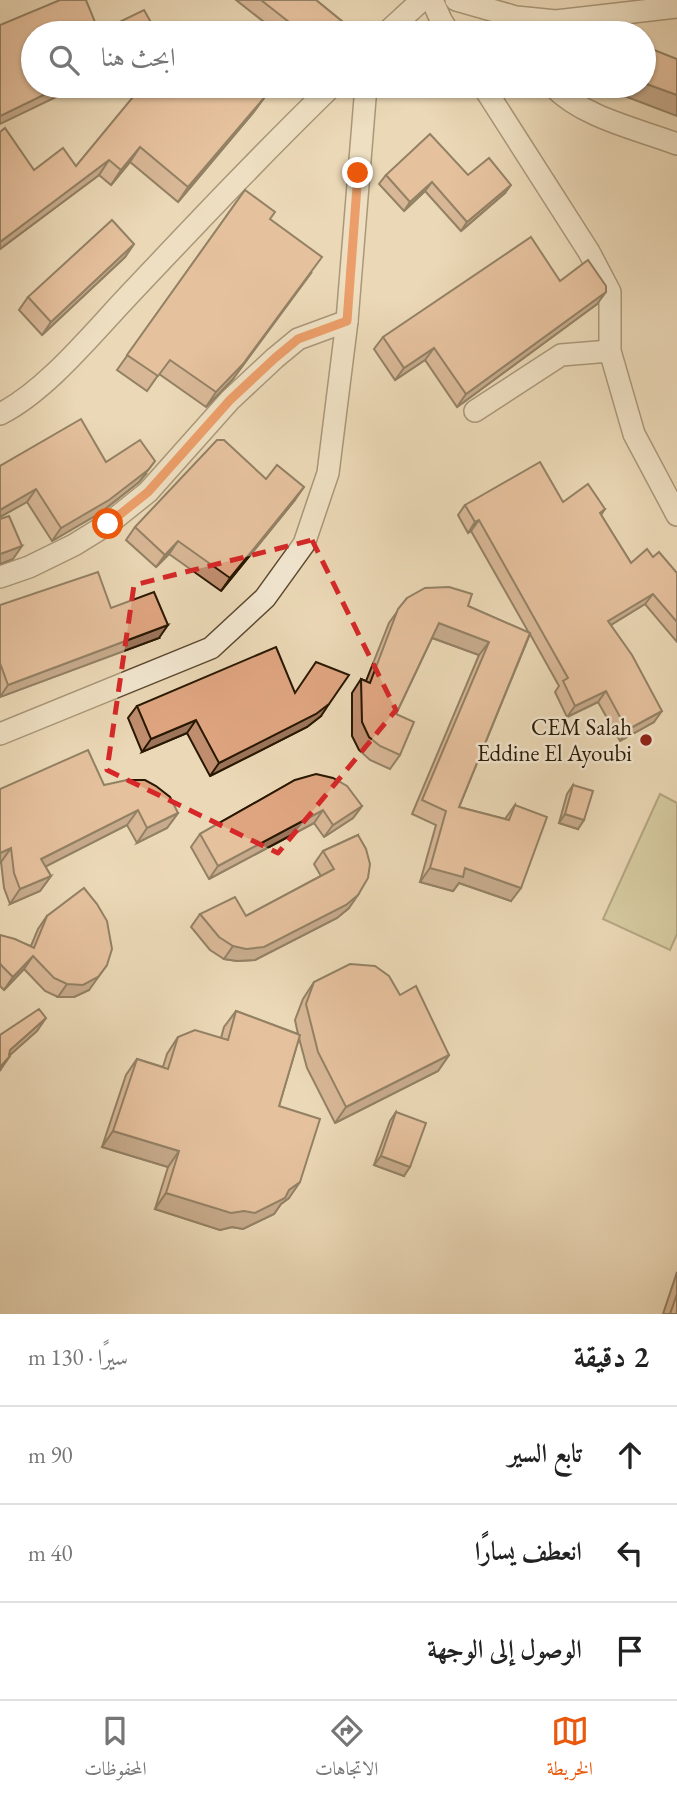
<!DOCTYPE html>
<html lang="ar">
<head>
<meta charset="utf-8">
<style>
	body { margin:0; font-family:"EB Garamond",Amiri,serif; background:#f6f6f6; color:#222; direction:rtl }
	.stop { position:absolute; width:21px; height:21px; margin:-16px; border:5px solid #ea580c; border-radius:50%; background:#fff }
	.stop.end { background:#ea580c; border-color:#fff; box-shadow:0 2px 7px #0008 }
	.list { margin:0; padding:0; list-style:none }
	h2 { display:flex; justify-content:space-between; align-items:center; height:91px; margin:0; padding:0 28px; font-size:30px }
	h2 small { font-size:23px; font-weight:400; color:#767676 }
	.list li { display:grid; grid-template-columns:46px 1fr auto; gap:21px; align-items:center; box-sizing:border-box; height:98px; padding:0 28px; border-top:2px solid #e0e0e0 }
	.list b { display:block; font-size:26px; white-space:nowrap }
	.list em { font-size:23px; font-style:normal; color:#767676 }
	.icon { flex:none; width:38px; height:38px; fill:none; stroke:currentColor; stroke-width:2; stroke-linecap:round; stroke-linejoin:round }
	.map { position:relative; flex:none; width:677px; height:1314px; overflow:hidden; direction:ltr }
	.search { position:absolute; background:#fff; box-shadow:0 2px 5px #0004; left:21px; right:21px; top:21px; height:77px; display:flex; align-items:center; gap:18px; box-sizing:border-box; padding:0 24px; border-radius:38px; color:#767676; font-size:26px }
	.sheet { height:385px; background:#fff }
	nav { display:flex; justify-content:space-around; align-items:center; box-sizing:border-box; height:98px; border-top:2px solid #e0e0e0; background:#fff; font-size:19px; color:#767676 }
	nav a { display:grid; justify-items:center; gap:4px }
	nav .on { color:#ea580c }
	.map>svg:first-child { display:block }
</style>
</head>
<body>
<div class="map">
<svg width="677" height="1314" viewBox="0 0 677 1314">
	<rect width="100%" height="100%" fill="#ebd8b6"/>
	<filter id="stains"><feTurbulence type="fractalNoise" baseFrequency=".00286" numOctaves="4"/><feColorMatrix values="0 0 0 0 .2 0 0 0 0 .09 0 0 0 0 .02 0 0 0 .5 -.17"/></filter>
	<radialGradient id="worn" r=".72"><stop offset=".6" stop-color="#630" stop-opacity="0"/><stop offset="1" stop-color="#630" stop-opacity=".3"/></radialGradient>
	<path fill="#bebc89" stroke="#746a46" stroke-width="2" d="M 660,794 L 677,803 L 677,934 L 670,950 L 603,919 Z"/>
	<g fill="none" stroke-linecap="round" stroke-linejoin="round">
		<defs>
			<g id="minor">
				<path d="M 432,0 L 441,20 L 449,33"/>
				<path d="M 456,0 L 516,17 L 556,21 L 677,7"/>
				<path d="M 386,33 L 422,0"/>
				<path d="M 483,86 L 589,252 L 610,292 L 610,351 L 634,434 L 677,515"/>
				<path d="M 553,86 C 582,117 637,129 677,144"/>
				<path d="M 475,411 L 561,355 L 610,351"/>
				<path d="M 0,414 C 46,391 92,334 128,296 C 195,225 262,154 332,86"/>
				<path d="M 0,577 L 29,567 L 74,545 L 108,524 L 148,492 L 230,400 L 275,358 L 298,339 L 347,321"/>
				<path d="M 0,734 L 211,648 L 265,598 L 304,544 L 328,473 L 347,321 L 366,86"/>
			</g>
		</defs>
		<use href="#minor" stroke="#5a482f" stroke-width="24"/>
		<use href="#minor" stroke="#f2e6d0" stroke-width="21"/>
	</g>
	<g fill="#c08e6f" stroke="#291802" stroke-width="2">
		<path d="M 236,0 L 316,0 L 349,27 L 345,33 L 278,33 Z"/>
		<path d="M 223,96 L 264,98 L 253,113 L 178,202 L 130,162 L 111,185 L 99,175 L 0,249 L 0,132 L 34,170 L 76,166 Z"/>
		<path d="M 386,175 L 468,175 L 505,193 L 461,231 L 425,191 L 404,211 L 379,184 Z"/>
		<path d="M 245,190 L 270,219 L 233,379 L 206,407 L 159,374 L 147,391 L 117,370 Z"/>
		<path d="M 134,244 L 125,257 L 42,335 L 19,310 L 28,297 Z"/>
		<path d="M 560,281 L 597,304 L 457,407 L 425,360 L 395,380 L 374,349 L 383,337 Z"/>
		<path d="M 106,462 L 146,474 L 139,482 L 100,513 L 52,541 L 27,502 L 0,466 Z"/>
		<path d="M 266,479 L 295,500 L 221,591 L 169,554 L 156,567 L 126,540 L 135,527 Z"/>
		<path d="M 563,502 L 605,509 L 601,515 L 631,563 L 653,557 L 677,573 L 677,642 L 645,604 L 611,625 L 654,722 L 620,741 L 598,702 L 567,717 L 555,692 L 559,686 L 530,634 L 459,807 L 505,819 L 515,805 L 511,901 L 459,883 L 453,891 L 420,882 L 436,825 L 412,814 L 479,655 L 432,638 L 396,714 L 400,755 L 390,769 L 370,760 L 359,750 L 352,736 L 352,693 L 361,679 L 366,681 L 389,623 L 407,598 L 468,606 L 529,633 L 471,531 L 468,533 L 458,515 L 465,505 Z"/>
		<path d="M 0,605 L 111,608 L 159,638 L 0,697 Z"/>
		<path d="M 295,693 L 321,716 L 307,727 L 210,776 L 187,733 L 142,752 L 128,718 L 137,706 Z"/>
		<path d="M 295,780 L 362,806 L 353,818 L 324,837 L 314,823 L 209,879 L 191,847 L 200,834 Z"/>
		<path d="M 104,785 L 178,813 L 167,828 L 137,843 L 127,825 L 45,866 L 51,876 L 40,891 L 10,904 L 4,888 L 1,862 L 0,863 L 0,789 Z"/>
		<path d="M 573,785 L 578,829 L 559,823 L 567,794 Z"/>
		<path d="M 358,835 L 349,908 L 337,918 L 255,960 L 237,961 L 224,959 L 210,950 L 191,927 L 200,914 L 246,916 L 321,876 L 314,864 L 323,851 Z"/>
		<path d="M 47,916 L 89,990 L 74,997 L 58,997 L 45,991 L 24,969 L 4,990 L 0,986 L 0,935 L 31,946 L 38,929 Z"/>
		<path d="M 314,982 L 400,995 L 449,1055 L 438,1071 L 335,1123 L 307,1068 L 299,1038 L 279,1106 L 289,1198 L 281,1204 L 274,1214 L 243,1229 L 232,1227 L 220,1230 L 155,1209 L 168,1167 L 102,1147 L 126,1075 L 137,1059 L 163,1067 L 167,1054 L 178,1037 L 221,1038 L 224,1027 L 236,1011 L 298,1034 L 295,1020 L 303,999 Z"/>
		<path d="M 396,1112 L 404,1176 L 374,1165 L 390,1121 Z"/>
		<path d="M 677,1272 L 677,1314 L 663,1314 Z"/>
	</g>
	<g fill="#9c745a" stroke="#291802" stroke-width="2">
		<path d="M 644,83 L 677,95 L 677,116 L 598,86 L 644,86 Z"/>
		<path d="M 62,86 L 79,86 L 0,124 L 0,116 Z"/>
		<path d="M 264,98 L 253,113 L 178,202 L 188,187 Z"/>
		<path d="M 140,147 L 130,162 L 111,185 L 121,170 Z"/>
		<path d="M 109,160 L 99,175 L 0,249 L 0,242 Z"/>
		<path d="M 432,182 L 425,191 L 404,211 L 410,202 Z"/>
		<path d="M 511,185 L 505,193 L 461,231 L 467,222 Z"/>
		<path d="M 134,244 L 125,257 L 42,335 L 51,322 Z"/>
		<path d="M 312,272 L 233,379 L 206,407 L 216,392 Z"/>
		<path d="M 606,292 L 597,304 L 457,407 L 466,394 Z"/>
		<path d="M 434,348 L 425,360 L 395,380 L 404,368 Z"/>
		<path d="M 155,461 L 139,482 L 100,513 L 52,541 L 61,528 Z"/>
		<path d="M 304,487 L 295,500 L 221,591 L 230,578 Z"/>
		<path d="M 36,489 L 27,502 L 0,517 L 0,510 Z"/>
		<path d="M 479,520 L 471,531 L 468,533 L 475,522 Z"/>
		<path d="M 178,541 L 169,554 L 156,567 L 165,555 Z"/>
		<path d="M 22,546 L 13,559 L 0,564 L 0,554 Z"/>
		<path d="M 653,594 L 645,604 L 601,631 L 608,621 Z"/>
		<path d="M 439,623 L 489,642 L 479,655 L 430,637 Z"/>
		<path d="M 168,625 L 159,638 L 0,697 L 8,685 Z"/>
		<path d="M 606,691 L 598,702 L 567,717 L 575,706 Z"/>
		<path d="M 329,704 L 321,716 L 307,727 L 210,776 L 219,763 Z"/>
		<path d="M 662,711 L 654,722 L 620,741 L 627,730 Z"/>
		<path d="M 196,720 L 187,733 L 142,752 L 151,739 Z"/>
		<path d="M 362,806 L 353,818 L 324,837 L 333,825 Z"/>
		<path d="M 138,810 L 127,825 L 31,874 L 41,859 Z"/>
		<path d="M 323,810 L 314,823 L 209,879 L 218,866 Z"/>
		<path d="M 178,813 L 167,828 L 137,843 L 147,828 Z"/>
		<path d="M 565,814 L 584,820 L 578,829 L 559,823 Z"/>
		<path d="M 11,848 L 1,862 L 0,863 L 0,853 Z"/>
		<path d="M 430,868 L 465,868 L 521,888 L 511,901 L 459,883 L 453,891 L 420,882 Z"/>
		<path d="M 51,876 L 40,891 L 10,904 L 20,889 Z"/>
		<path d="M 358,895 L 349,908 L 337,918 L 255,960 L 237,961 L 224,959 L 233,946 Z"/>
		<path d="M 33,956 L 24,969 L 4,990 L 13,977 Z"/>
		<path d="M 107,965 L 89,990 L 74,997 L 58,997 L 67,984 Z"/>
		<path d="M 46,1018 L 37,1031 L 1,1063 L 10,1050 Z"/>
		<path d="M 449,1055 L 438,1071 L 335,1123 L 346,1107 Z"/>
		<path d="M 10,1056 L 1,1069 L 0,1071 L 0,1067 Z"/>
		<path d="M 113,1131 L 179,1151 L 168,1167 L 102,1147 Z"/>
		<path d="M 381,1156 L 410,1167 L 404,1176 L 374,1165 Z"/>
		<path d="M 300,1182 L 289,1198 L 281,1204 L 274,1214 L 243,1229 L 232,1227 L 220,1230 L 155,1209 L 166,1193 L 244,1211 L 289,1190 Z"/>
	</g>
	<g fill="#dfa581" stroke="#291802" stroke-width="2">
		<path d="M 60,0 L 86,0 L 99,32 L 144,10 L 157,33 L 33,33 L 33,86 L 62,86 L 0,116 L 0,25 Z"/>
		<path d="M 261,0 L 316,0 L 349,27 L 344,33 L 303,33 Z"/>
		<path d="M 644,46 L 677,59 L 677,95 L 644,83 Z"/>
		<path d="M 142,86 L 210,86 L 223,96 L 232,86 L 248,86 L 264,98 L 188,187 L 140,147 L 121,170 L 109,160 L 0,242 L 0,132 L 5,128 L 34,170 L 63,148 L 76,166 Z"/>
		<path d="M 430,134 L 468,175 L 489,158 L 511,185 L 467,222 L 432,182 L 410,202 L 386,175 Z"/>
		<path d="M 245,190 L 275,212 L 270,219 L 322,257 L 243,364 L 216,392 L 170,360 L 158,376 L 127,355 Z"/>
		<path d="M 112,220 L 134,244 L 51,322 L 28,297 Z"/>
		<path d="M 531,237 L 560,281 L 588,260 L 606,286 L 606,292 L 466,394 L 434,348 L 404,368 L 383,337 Z"/>
		<path d="M 81,419 L 106,462 L 140,440 L 155,461 L 148,470 L 109,500 L 61,528 L 36,489 L 0,510 L 0,466 Z"/>
		<path d="M 217,440 L 224,440 L 266,479 L 277,465 L 304,487 L 230,578 L 178,541 L 165,555 L 135,527 Z"/>
		<path d="M 540,462 L 563,502 L 588,484 L 605,509 L 600,513 L 631,563 L 647,549 L 653,557 L 659,552 L 677,573 L 677,622 L 653,594 L 608,621 L 632,655 L 662,711 L 627,730 L 606,691 L 575,706 L 563,681 L 568,678 L 479,520 L 475,522 L 465,505 Z"/>
		<path d="M 9,516 L 22,546 L 0,554 L 0,519 Z"/>
		<path d="M 98,572 L 111,608 L 154,592 L 168,625 L 8,685 L 0,663 L 0,605 Z"/>
		<path d="M 449,587 L 472,594 L 468,606 L 530,633 L 459,807 L 509,820 L 515,805 L 547,817 L 521,888 L 465,868 L 463,877 L 430,868 L 446,811 L 422,800 L 489,642 L 439,623 L 396,714 L 414,722 L 400,755 L 380,746 L 369,737 L 362,722 L 361,679 L 370,683 L 398,609 L 407,598 L 425,588 Z"/>
		<path d="M 276,647 L 295,693 L 316,662 L 349,675 L 329,704 L 316,714 L 219,763 L 196,720 L 151,739 L 137,706 Z"/>
		<path d="M 88,750 L 104,785 L 127,780 L 145,780 L 156,786 L 170,797 L 178,813 L 147,828 L 138,810 L 41,859 L 51,876 L 20,889 L 14,873 L 11,848 L 0,853 L 0,789 Z"/>
		<path d="M 316,774 L 333,778 L 347,786 L 362,806 L 333,825 L 323,810 L 218,866 L 200,834 L 295,780 Z"/>
		<path d="M 573,785 L 593,791 L 584,820 L 565,814 Z"/>
		<path d="M 358,835 L 366,849 L 370,864 L 368,878 L 358,895 L 346,905 L 264,947 L 246,949 L 233,946 L 219,937 L 200,914 L 235,897 L 246,916 L 334,869 L 323,851 Z"/>
		<path d="M 84,888 L 97,904 L 107,921 L 112,949 L 107,965 L 98,977 L 83,985 L 67,984 L 54,978 L 33,956 L 13,977 L 2,966 L 0,963 L 0,935 L 15,939 L 34,948 L 47,916 Z"/>
		<path d="M 350,964 L 375,966 L 389,976 L 400,995 L 416,986 L 449,1055 L 346,1107 L 318,1052 L 306,1004 L 314,982 Z"/>
		<path d="M 39,1009 L 46,1018 L 10,1050 L 9,1055 L 10,1056 L 0,1067 L 0,1035 Z"/>
		<path d="M 236,1011 L 300,1035 L 279,1106 L 320,1119 L 300,1182 L 289,1190 L 285,1198 L 255,1213 L 244,1211 L 231,1213 L 166,1193 L 179,1151 L 113,1131 L 137,1059 L 168,1069 L 178,1037 L 195,1030 L 228,1040 Z"/>
		<path d="M 396,1112 L 426,1123 L 410,1167 L 381,1156 Z"/>
		<path d="M 677,1294 L 677,1314 L 670,1314 Z"/>
	</g>
	<g fill="none" stroke-linecap="round" stroke-linejoin="round">
		<path stroke="#ea580c" stroke-width="9" d="M 108,524 L 148,492 L 230,400 L 275,358 L 298,339 L 347,321 L 358,173"/>
	</g>
	<path d="M0 0H677V1314H0ZM 312,540 L 396,710 L 278,853 L 107,770 L 134,585 Z" fill="#ebd8b6" fill-opacity=".55" fill-rule="evenodd"/>
	<path fill="none" stroke="#d62828" stroke-width="5" stroke-dasharray="14 9" stroke-linejoin="round" d="M 312,540 L 396,710 L 278,853 L 107,770 L 134,585 Z"/>
	<circle fill="#8f2418" stroke="#f2e6d0" stroke-width="2.5" cx="646" cy="740" r="7"/>
	<g text-anchor="middle" dominant-baseline="central" stroke-width="5" stroke-linejoin="round" paint-order="stroke">
		<g font-size="23" fill="#291802" stroke="#f2e6d0" text-anchor="end">
			<text x="632" y="727">CEM Salah<tspan x="632" dy="26">Eddine El Ayoubi</tspan></text>
		</g>
	</g>
	<rect width="100%" height="100%" filter="url(#stains)"/>
	<rect width="100%" height="100%" fill="url(#worn)"/>
</svg>
<div class="stop" style="left:108px;top:524px"></div>
<div class="stop end" style="left:358px;top:173px"></div>
<div class="search"><svg class="icon" aria-label="search" viewBox="0 0 24 24"><circle cx="10" cy="10" r="6"/><path d="M15 15l6 6"/></svg>ابحث هنا</div>
</div>
<section class="sheet">
<h2>2 دقيقة<small>سيرًا · 130 m</small></h2>
<ul class="list">
<li><svg class="icon" aria-label="ahead" viewBox="0 0 24 24"><path d="M12 20V5M6 11l6-6 6 6"/></svg><div><b>تابع السير</b></div><em>90 m</em></li>
<li><svg class="icon" aria-label="left" viewBox="0 0 24 24"><path d="M17 20v-9H6M10 6l-5 5 5 5"/></svg><div><b>انعطف يسارًا</b></div><em>40 m</em></li>
<li><svg class="icon" aria-label="arrive" viewBox="0 0 24 24"><path d="M6 21V4h12l-3 4 3 4H6"/></svg><div><b>الوصول إلى الوجهة</b></div></li>
</ul>
</section>
<nav>
<a class="on"><svg class="icon" aria-label="map" viewBox="0 0 24 24"><path d="M3 6l6-2 6 2 6-2v14l-6 2-6-2-6 2zM9 4v14M15 6v14"/></svg>الخريطة</a>
<a><svg class="icon" aria-label="directions" viewBox="0 0 24 24"><path d="M12 3l9 9-9 9-9-9zM9 14v-3h6M13 9l2 2-2 2"/></svg>الاتجاهات</a>
<a><svg class="icon" aria-label="saved" viewBox="0 0 24 24"><path d="M7 4h10v16l-5-4-5 4z"/></svg>المحفوظات</a>
</nav>
</body>
</html>
